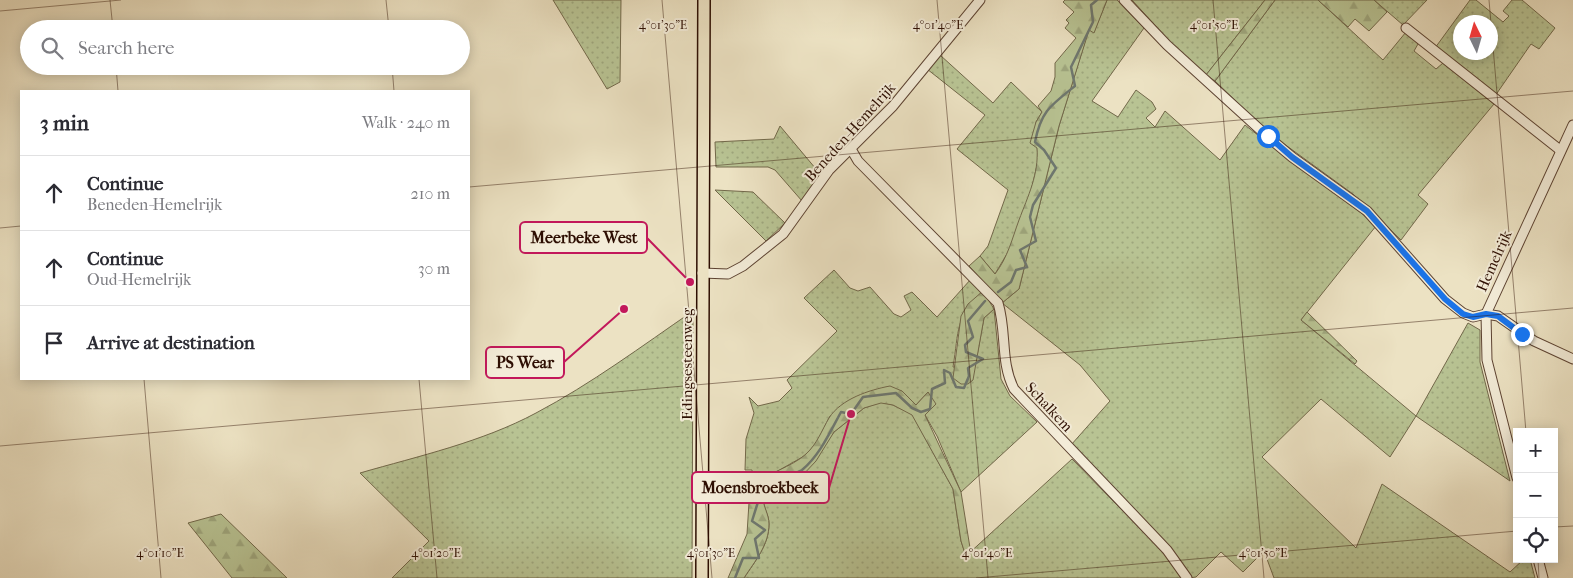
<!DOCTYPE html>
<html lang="en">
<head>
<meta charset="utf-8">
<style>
	body { margin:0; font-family:"IM FELL French Canon",serif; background:#f2f2f3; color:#2b2b33 }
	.controls { position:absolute; right:15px; bottom:15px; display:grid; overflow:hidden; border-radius:0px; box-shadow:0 2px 12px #0003 }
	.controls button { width:45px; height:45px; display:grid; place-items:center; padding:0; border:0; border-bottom:1px solid #e1e1e2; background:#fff; color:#2b2b33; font:25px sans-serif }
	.compass { position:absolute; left:1453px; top:15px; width:45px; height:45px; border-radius:50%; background:#fff; box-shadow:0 2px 12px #0003; rotate:355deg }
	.stop { position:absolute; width:15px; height:15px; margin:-11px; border:4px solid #1a73e8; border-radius:50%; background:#fff }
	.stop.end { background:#1a73e8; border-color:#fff; box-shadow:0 1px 5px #0008 }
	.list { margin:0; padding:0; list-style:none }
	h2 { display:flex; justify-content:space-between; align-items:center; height:65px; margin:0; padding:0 20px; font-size:21px }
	h2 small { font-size:16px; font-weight:400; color:#7c7c81 }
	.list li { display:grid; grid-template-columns:32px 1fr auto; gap:15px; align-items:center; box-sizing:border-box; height:75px; padding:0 20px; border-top:1px solid #e1e1e2 }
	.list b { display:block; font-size:19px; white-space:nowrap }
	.list p { margin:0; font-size:16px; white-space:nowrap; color:#7c7c81 }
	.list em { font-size:16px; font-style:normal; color:#7c7c81 }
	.icon { flex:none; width:28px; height:28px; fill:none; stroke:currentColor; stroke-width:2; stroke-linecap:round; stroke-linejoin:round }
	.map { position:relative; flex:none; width:1573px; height:578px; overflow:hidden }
	.search { position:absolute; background:#fff; box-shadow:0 2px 12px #0003; left:20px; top:20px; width:450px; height:55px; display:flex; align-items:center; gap:12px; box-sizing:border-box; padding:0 18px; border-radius:28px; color:#7c7c81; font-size:19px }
	.panel { position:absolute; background:#fff; box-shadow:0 2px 12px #0003; left:20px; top:90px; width:450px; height:290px; border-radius:0px }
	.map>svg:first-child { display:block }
</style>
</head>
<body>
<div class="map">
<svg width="1573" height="578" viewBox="0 0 1573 578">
	<defs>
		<pattern id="grass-dots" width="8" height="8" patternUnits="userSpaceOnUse" patternTransform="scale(1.25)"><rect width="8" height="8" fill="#b8c393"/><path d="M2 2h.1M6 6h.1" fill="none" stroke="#9ea67d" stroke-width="1.8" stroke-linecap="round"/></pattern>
		<pattern id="forest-firs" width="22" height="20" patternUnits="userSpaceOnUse" patternTransform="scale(1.25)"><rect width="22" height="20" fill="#b8c393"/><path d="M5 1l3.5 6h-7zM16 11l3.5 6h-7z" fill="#9ea67d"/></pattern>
	</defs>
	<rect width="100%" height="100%" fill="#ece2c3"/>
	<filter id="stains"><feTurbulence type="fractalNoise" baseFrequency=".004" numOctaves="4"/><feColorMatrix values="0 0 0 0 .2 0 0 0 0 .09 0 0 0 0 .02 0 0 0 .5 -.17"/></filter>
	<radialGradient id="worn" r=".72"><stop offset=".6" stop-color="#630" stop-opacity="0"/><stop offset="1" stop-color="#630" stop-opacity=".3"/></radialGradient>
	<g fill="url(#grass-dots)" stroke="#72684a" fill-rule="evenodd">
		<path d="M 553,0 L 621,0 L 620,82 L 607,89 Z"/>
		<path d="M 1107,0 L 1117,0 L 1144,28 L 1092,101 L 1118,117 L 1136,90 L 1152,102 L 1156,109 L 1146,118 L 1155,127 L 1165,111 L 1220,160 L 1245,125 L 1292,162 L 1360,212 L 1376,226 L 1301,320 L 1416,416 L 1468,323 L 1480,330 L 1480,362 L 1510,481 L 1416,416 L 1390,457 L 1321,399 L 1262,457 L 1356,548 L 1382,484 L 1510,572 L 1524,559 L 1530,559 L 1535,578 L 1274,578 L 1264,551 L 1243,572 L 1221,552 L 1196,577 L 1189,578 L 1071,445 L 1110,401 L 1080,365 L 1002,303 L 1019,289 L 1059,126 L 1089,29 L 1094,32 Z"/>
		<path d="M 1132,0 L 1265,0 L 1206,75 L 1173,45 Z"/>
		<path d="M 1275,0 L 1318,0 L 1383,60 L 1406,32 L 1418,44 L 1414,51 L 1436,69 L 1443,63 L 1494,104 L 1418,195 L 1428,204 L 1401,240 L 1353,194 L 1269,133 L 1215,81 Z"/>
		<path d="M 1374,0 L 1427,0 L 1403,25 Z"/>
		<path d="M 1470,0 L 1476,0 L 1503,22 L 1509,16 L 1503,11 L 1512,0 L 1522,0 L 1555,28 L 1539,49 L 1531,44 L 1495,96 L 1435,48 ZM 1460,22 L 1490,22 L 1490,52 L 1460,52 Z"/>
		<path d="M 940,55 L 993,103 L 1011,82 L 1042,112 L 1036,122 L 1038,161 L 1031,191 L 1011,247 L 995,274 L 980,256 L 988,246 L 1008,190 L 957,149 L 985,115 L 927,69 Z"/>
		<path d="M 780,126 L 821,175 L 802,201 L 775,170 L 768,167 L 716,167 L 715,142 L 774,139 Z"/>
		<path d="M 715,190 L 753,192 L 785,223 L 766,241 Z"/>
		<path d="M 834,270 L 850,288 L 858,291 L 870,287 L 894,314 L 901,317 L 911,310 L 904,296 L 912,292 L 937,317 L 971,279 L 983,291 C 955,316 959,331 953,367 L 975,367 L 984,318 L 994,309 L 1001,379 L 1010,396 L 1037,422 L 961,492 L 937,436 L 925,415 L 928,392 L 916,405 L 902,391 L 830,416 L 817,442 L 806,455 L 753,485 L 752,470 L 745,470 L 746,439 L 754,413 L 749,397 L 758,406 L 779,401 L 792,388 L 787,380 L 837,331 L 804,298 Z"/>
		<path d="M 693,311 L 692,578 L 392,578 L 429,541 L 360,473 C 419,456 482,442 536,413 C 591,384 642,346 693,311 Z"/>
		<path d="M 881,402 L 893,405 L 912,414 L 953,489 L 961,541 L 966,556 L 1072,459 L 1165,554 L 1181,578 L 744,578 C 755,561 769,545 769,524 C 769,515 763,507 763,497 L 775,486 L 801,477 L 834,432 L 864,408 Z"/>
	</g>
	<g fill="url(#forest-firs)" stroke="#72684a">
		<path d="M 1065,0 L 1107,0 L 1094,33 L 1089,30 L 1059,126 L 1019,289 L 1002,303 L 969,266 L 980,256 L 995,274 C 1008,257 1012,239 1019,220 C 1028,196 1039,174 1037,148 L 1030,143 L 1036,122 L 1042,112 L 1038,106 L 1051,91 L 1055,77 L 1055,63 L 1076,38 L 1065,28 L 1069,23 L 1066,20 L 1074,12 L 1063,2 Z"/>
		<path d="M 1265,0 L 1275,0 L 1215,81 L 1206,75 Z"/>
		<path d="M 1318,0 L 1374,0 L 1387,12 L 1369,31 L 1355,19 L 1348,27 Z"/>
		<path d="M 983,291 L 994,309 L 984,318 L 973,380 L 968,384 L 961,384 L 953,378 L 961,316 L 968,304 Z"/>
		<path d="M 1307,312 L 1357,361 L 1355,364 L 1301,320 Z"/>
		<path d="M 890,386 L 902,391 L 916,405 L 928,392 L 936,404 L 925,415 L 961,492 L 971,554 L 966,557 L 961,541 L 953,489 L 912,415 L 893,405 L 881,403 L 864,408 L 834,432 L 816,461 L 801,477 L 775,486 L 763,497 C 763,507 769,514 769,524 C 769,545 755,561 744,578 L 728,578 L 747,534 L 750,487 C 767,473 792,467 806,454 C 817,444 822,430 829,418 C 841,399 869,390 890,386 Z"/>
		<path d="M 221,514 L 287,578 L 232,578 L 188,523 Z"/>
	</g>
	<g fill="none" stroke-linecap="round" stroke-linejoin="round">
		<g stroke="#6e776f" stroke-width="2.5">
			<path d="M 998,292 L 1011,282 L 1016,270 L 1027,267 L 1020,250 L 1036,241 L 1030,217 L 1033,205 L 1056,168 L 1044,150 L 1035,142 C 1041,111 1051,105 1075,86 L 1071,67 L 1093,22 L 1091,5 L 1097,0"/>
			<path d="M 735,578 L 743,558 L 759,558 L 755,539 L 765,530 L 752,521 L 763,486 C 770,483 798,472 802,470 C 820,455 830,432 841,412 L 851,414 L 863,397 L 896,393 L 912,408 L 921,412 L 930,409 L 932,389 L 945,383 L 944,370 L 950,373 L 956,387 L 964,388 L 969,376 L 968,368 L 983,359 L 966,352 L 965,345 L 973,337 L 968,321 L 985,301"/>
		</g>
		<defs>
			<g id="minor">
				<path d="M 1124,0 L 1167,45 L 1267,136 L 1292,157 L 1367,211 L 1445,299 L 1463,313 L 1473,317 L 1486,314 L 1498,316 L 1534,341 L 1573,359"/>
				<path d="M 1406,28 L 1560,150"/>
				<path d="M 851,149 L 858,161 L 998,303 C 1007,332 1000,362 1014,389 L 1167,550 L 1187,578"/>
				<path d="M 702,273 L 728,274 L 743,266 L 783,234 L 829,170 L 893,106 L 980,0"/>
				<path d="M 1517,478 L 1487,360 L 1486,314 L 1573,125"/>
				<path d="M 1538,559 L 1543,578"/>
			</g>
			<path id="major" d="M 702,578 L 704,0"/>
		</defs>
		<use href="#minor" stroke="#5d4332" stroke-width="11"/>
		<use href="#major" stroke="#2d0e02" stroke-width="14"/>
		<use href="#minor" stroke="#f3ecd8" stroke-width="9"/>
		<use href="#major" stroke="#ece2c3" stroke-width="11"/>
	</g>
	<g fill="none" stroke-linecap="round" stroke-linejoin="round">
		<path stroke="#1a73e8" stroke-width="6" d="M 1268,136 L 1292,157 L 1367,211 L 1445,299 L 1463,314 L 1473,317 L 1486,314 L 1498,316 L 1522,334"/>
	</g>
	<path fill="none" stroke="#2d0e02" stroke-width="1" stroke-opacity="0.45" d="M 110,0 L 113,29M 386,0 L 389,29M 662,0 L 712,578M 937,0 L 988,578M 1213,0 L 1264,578M 1489,0 L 1526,432M 0,11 L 121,0M 116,66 L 118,91M 392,66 L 394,91M 469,187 L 1573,91M 0,228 L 21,226M 144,379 L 161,578M 419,379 L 437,578M 0,446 L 1573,308M 1554,527 L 1573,526M 1538,559 L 1539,578M 976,578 L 1517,531"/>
	<g text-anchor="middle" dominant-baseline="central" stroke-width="4" stroke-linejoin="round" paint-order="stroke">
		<g font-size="15" fill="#2d0e02" stroke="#f3ecd8">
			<text transform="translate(850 132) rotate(-48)">Beneden-Hemelrijk</text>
			<text transform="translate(1494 261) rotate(-66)">Hemelrijk</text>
			<text transform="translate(687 364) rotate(-90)">Edingsesteenweg</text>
			<text transform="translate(1049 407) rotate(47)">Schalkem</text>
		</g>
	</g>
	<g font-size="12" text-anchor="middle" fill="#2d0e02" stroke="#f3ecd8" stroke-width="4" stroke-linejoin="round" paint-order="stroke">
		<text x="663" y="29">4°01'30"E</text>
		<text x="938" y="29">4°01'40"E</text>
		<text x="1214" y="29">4°01'50"E</text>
		<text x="160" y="557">4°01'10"E</text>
		<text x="436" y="557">4°01'20"E</text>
		<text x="711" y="557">4°01'30"E</text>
		<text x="987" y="557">4°01'40"E</text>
		<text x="1263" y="557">4°01'50"E</text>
	</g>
	<path fill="none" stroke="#c2185b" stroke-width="2" d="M690 282L647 238M624 309L564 362M851 414L829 488"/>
	<g fill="#c2185b" stroke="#f3ecd8" stroke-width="2">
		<circle cx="690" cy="282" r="5"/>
		<circle cx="624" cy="309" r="5"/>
		<circle cx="851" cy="414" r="5"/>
	</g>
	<g fill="#f3ecd8" stroke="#c2185b" stroke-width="2">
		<rect x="520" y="222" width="127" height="31" rx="5"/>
		<rect x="486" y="347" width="78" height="31" rx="5"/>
		<rect x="692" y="472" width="137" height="31" rx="5"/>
	</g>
	<g font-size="16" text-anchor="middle" font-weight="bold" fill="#2d0e02">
		<text x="584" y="243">Meerbeke West</text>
		<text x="525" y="368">PS Wear</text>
		<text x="760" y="493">Moensbroekbeek</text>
	</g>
	<rect width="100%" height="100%" filter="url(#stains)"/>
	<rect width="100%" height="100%" fill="url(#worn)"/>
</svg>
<div class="controls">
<button>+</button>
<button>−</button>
<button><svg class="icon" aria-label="locate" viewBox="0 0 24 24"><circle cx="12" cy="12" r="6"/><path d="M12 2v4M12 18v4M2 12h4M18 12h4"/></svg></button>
</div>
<svg class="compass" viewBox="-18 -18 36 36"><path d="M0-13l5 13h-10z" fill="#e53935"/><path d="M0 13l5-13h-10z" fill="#7c7c81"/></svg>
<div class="stop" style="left:1268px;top:136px"></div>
<div class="stop end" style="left:1522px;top:334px"></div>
<div class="search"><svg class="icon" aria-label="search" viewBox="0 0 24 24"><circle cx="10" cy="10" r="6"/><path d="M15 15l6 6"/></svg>Search here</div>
<section class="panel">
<h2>3 min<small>Walk · 240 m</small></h2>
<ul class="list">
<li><svg class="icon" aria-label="ahead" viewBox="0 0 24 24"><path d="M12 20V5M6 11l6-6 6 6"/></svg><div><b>Continue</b><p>Beneden-Hemelrijk</p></div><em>210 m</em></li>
<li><svg class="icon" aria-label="ahead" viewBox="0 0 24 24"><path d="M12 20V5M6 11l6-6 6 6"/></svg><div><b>Continue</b><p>Oud-Hemelrijk</p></div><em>30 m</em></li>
<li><svg class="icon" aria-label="arrive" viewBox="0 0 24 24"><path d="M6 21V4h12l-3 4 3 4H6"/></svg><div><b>Arrive at destination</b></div></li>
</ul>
</section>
</div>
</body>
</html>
